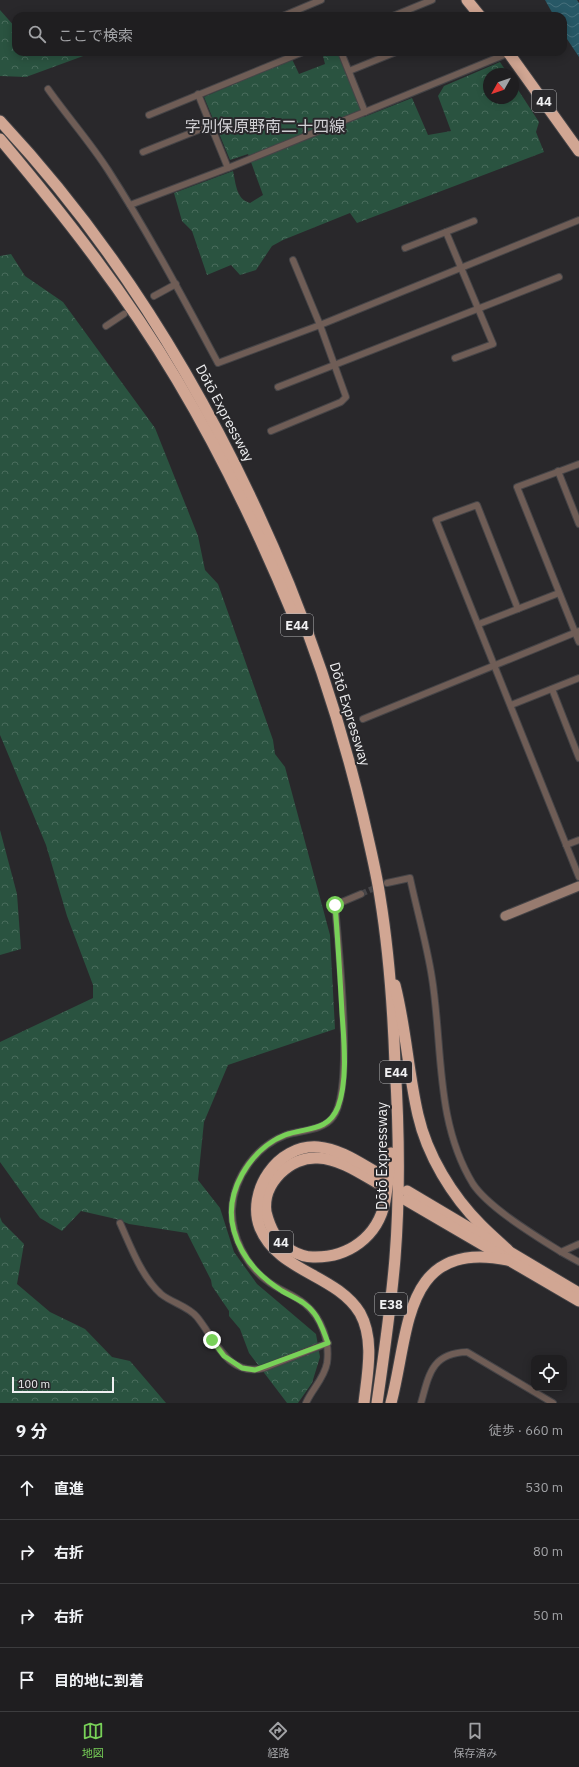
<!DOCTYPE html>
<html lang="ja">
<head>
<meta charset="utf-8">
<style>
	body { margin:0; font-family:"IBM Plex Sans","Noto Sans JP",sans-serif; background:#2c2b2d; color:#f1f3f6 }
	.controls { position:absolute; right:12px; bottom:12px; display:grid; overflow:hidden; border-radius:8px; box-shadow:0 2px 10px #0003 }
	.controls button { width:36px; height:36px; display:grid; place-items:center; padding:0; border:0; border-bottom:1px solid #3c3c3e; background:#1f1e20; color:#f1f3f6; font:20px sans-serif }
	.compass { position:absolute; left:483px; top:68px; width:36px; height:36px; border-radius:50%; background:#1f1e20; box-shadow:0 2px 10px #0003; rotate:230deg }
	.scale { position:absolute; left:12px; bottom:10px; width:102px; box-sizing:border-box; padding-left:4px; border:2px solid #f0f0f2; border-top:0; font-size:11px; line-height:14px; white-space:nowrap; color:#f0f0f2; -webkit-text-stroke:3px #29282b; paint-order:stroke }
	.stop { position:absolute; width:12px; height:12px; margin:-9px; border:3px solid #78d158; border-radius:50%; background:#fff }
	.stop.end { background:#78d158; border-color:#fff; box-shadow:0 1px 4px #0008 }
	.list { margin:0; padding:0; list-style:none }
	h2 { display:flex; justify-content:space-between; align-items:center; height:52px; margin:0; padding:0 16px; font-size:17px }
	h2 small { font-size:13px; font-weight:400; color:#a1a2a5 }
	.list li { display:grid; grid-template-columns:26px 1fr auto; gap:12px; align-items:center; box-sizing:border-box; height:64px; padding:0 16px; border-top:1px solid #3c3c3e }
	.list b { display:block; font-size:15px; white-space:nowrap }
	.list em { font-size:13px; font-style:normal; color:#a1a2a5 }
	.icon { flex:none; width:22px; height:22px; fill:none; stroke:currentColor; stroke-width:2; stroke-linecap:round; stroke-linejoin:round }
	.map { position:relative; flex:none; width:579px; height:1403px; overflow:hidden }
	.search { position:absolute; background:#1f1e20; box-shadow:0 2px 10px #0003; left:12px; right:12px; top:12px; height:44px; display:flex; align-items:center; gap:10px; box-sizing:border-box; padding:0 14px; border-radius:12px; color:#a1a2a5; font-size:15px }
	.sheet { height:308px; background:#1f1e20 }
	nav { display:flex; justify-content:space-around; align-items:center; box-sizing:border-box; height:56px; border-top:1px solid #3c3c3e; background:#1f1e20; font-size:11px; color:#a1a2a5 }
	nav a { display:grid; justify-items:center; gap:2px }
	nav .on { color:#78d158 }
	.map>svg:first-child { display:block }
</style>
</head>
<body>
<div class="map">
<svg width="579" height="1403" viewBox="0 0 579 1403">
	<defs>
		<pattern id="forest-crowns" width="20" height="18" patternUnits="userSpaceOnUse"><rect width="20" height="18" fill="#2a5340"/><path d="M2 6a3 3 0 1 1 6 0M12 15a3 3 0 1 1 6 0" fill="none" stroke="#496c5c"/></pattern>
		<pattern id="water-waves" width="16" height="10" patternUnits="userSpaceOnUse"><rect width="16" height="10" fill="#275866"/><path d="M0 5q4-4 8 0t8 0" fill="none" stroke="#47707c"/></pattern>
	</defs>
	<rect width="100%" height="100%" fill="#29282b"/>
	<g fill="url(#forest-crowns)">
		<path d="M 0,10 L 16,28 L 16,52 L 87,52 L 86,55 L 26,77 L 0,76 Z"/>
		<path d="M 322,52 L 337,52 L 364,117 L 412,98 L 428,135 L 451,131 L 438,96 L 444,86 L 500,62 L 508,74 L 489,74 L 489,98 L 513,98 L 513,82 L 539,122 L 536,132 L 544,152 L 357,223 L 350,213 L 283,240 L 272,246 L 256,270 L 240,275 L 231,265 L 207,275 L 192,231 L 182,221 L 174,193 L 233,171 C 236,184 236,199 250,203 L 263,195 L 248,154 L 230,160 L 204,97 L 292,59 L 299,74 L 325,64 Z"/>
		<path d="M 11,254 L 25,276 L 63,302 L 155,428 L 198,536 L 205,570 L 218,584 L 273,740 L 275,754 L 285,767 L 330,935 L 335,1029 L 228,1065 L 204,1122 L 198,1180 L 220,1208 L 234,1252 L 257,1284 L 316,1334 L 320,1357 L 312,1383 L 298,1403 L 287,1403 L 249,1353 L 240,1329 L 229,1316 L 229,1311 L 212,1286 L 211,1280 L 187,1233 L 129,1224 L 116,1219 L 81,1211 L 62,1231 L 40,1218 L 0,1162 L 0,1042 L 93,998 L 93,985 L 67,916 L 46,845 L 0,735 L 0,256 Z"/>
		<path d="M 0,830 L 17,894 L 21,949 L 0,955 Z"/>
		<path d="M 0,1217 L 2,1222 L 24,1244 L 17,1284 L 50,1312 L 85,1329 L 112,1357 L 130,1361 L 166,1403 L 0,1403 Z"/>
	</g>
	<path fill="url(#water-waves)" d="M 545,0 L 577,0 L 579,3 L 579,57 L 563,33 L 563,16 L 554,16 Z"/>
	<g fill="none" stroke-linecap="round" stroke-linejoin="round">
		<path stroke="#474649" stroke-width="6" stroke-dasharray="6 3" stroke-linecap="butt" d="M 361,894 L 379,886"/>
		<defs>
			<g id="street">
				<path d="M 283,16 L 321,0"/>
				<path d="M 393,16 L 432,0"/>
				<path d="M 341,52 L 365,112"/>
				<path d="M 349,71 L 396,52"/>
				<path d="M 48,89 C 67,116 90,142 108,170 C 148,232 183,298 218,363 L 320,325 L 579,220"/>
				<path d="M 198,94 L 228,168"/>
				<path d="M 149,115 L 303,52"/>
				<path d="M 143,152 L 211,125"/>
				<path d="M 130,205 L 228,168 L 509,53"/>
				<path d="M 446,232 L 493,344 L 455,358"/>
				<path d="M 405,248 L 474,221"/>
				<path d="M 154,296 L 176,284"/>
				<path d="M 106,326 L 124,314"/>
				<path d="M 278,387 L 559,277"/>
				<path d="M 271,431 L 341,402 L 346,397 L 320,325 L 293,260"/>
				<path d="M 579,464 L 517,487 L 579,642"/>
				<path d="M 558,471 L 579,524"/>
				<path d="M 518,609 L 477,505 L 436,520 L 579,877"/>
				<path d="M 479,624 L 559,593"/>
				<path d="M 552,689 L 579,758"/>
				<path d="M 511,705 L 579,678"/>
				<path d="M 363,719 L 579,631"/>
				<path d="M 566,845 L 579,840"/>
				<path d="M 387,883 L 410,878 C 417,911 427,945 432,978 C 443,1047 435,1122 473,1184 C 489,1208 536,1236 561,1252 L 579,1244"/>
				<path d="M 120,1223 C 131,1247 141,1276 161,1294 C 172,1303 188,1306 197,1317 C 215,1339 228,1378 264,1368 L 328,1343"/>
				<path d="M 561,1252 L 579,1262"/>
				<path d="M 306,1403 C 312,1389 324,1379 327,1363 C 330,1342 322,1318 305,1304 C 293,1294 278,1290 266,1280 C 246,1265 231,1235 232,1209 C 234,1177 256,1146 286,1135 C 300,1130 323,1131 333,1117 C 355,1089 338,945 335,905 L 361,894"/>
				<path d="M 421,1403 C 429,1374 432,1353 467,1352 L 553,1403"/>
			</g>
			<path id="secondary" d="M 505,916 L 579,886"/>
			<g id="highway">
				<path d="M 467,0 L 480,16"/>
				<path d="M 508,52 L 579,151"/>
				<path d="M 0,121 C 126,256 219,414 289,584 C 320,660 344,736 363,816 C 369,843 376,870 380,897 C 389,952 393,1008 395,1064 C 399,1128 400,1194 395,1258 C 391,1307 384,1355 377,1403"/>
				<path d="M 0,139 C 64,215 126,294 177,380 C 223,457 261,537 295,620"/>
				<path d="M 395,985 C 406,1028 408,1072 418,1115 C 427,1155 452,1196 481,1225 C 490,1234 499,1242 508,1250"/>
				<path d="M 379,1184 C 360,1173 340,1159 318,1158 C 290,1156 262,1184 266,1212 C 268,1220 271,1228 275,1235 C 282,1247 299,1257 313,1257 C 348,1258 378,1237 385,1201 C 388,1185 389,1169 391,1153"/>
				<path d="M 407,1191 L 577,1292"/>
				<path d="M 406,1200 L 579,1301"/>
				<path d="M 364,1403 C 367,1375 375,1340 360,1313 C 336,1274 278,1272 260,1228 C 246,1192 277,1144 318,1147 C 341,1149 361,1164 381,1175"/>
				<path d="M 391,1403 C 410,1331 402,1239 508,1260"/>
			</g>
		</defs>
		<use href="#street" stroke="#454447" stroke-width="8"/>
		<use href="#secondary" stroke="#454447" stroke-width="11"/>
		<use href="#highway" stroke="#454447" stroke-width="13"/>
		<use href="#street" stroke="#6f5d56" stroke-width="6"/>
		<use href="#secondary" stroke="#977b6f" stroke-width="9"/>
		<use href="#highway" stroke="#d1a693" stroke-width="11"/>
	</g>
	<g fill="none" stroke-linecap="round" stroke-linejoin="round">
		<path stroke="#78d158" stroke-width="5" d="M 212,1340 L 224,1356 L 242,1368 L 255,1370 L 328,1343 C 324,1333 321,1322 314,1313 C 306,1302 294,1298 282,1291 C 260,1277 241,1257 234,1231 C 223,1193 250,1149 285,1135 C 307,1127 328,1132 338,1107 C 348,1080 344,1041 342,1013 C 340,977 338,941 335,905"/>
	</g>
	<g text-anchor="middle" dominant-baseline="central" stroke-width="4" stroke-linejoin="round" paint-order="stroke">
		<g fill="#29282b" stroke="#b4b4b6" stroke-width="1">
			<rect x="532" y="90" width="24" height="22" rx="3"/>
			<rect x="281" y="614" width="32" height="22" rx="3"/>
			<rect x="380" y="1061" width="32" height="22" rx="3"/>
			<rect x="269" y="1231" width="24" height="22" rx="3"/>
			<rect x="375" y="1293" width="32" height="22" rx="3"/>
		</g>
		<g font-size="13" font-weight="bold" fill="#f0f0f2">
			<text x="544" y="101">44</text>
			<text x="297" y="625">E44</text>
			<text x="396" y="1072">E44</text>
			<text x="281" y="1242">44</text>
			<text x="391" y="1304">E38</text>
		</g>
		<g font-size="14" fill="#f0f0f2" stroke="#29282b">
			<text transform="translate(225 413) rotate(62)">Dōtō Expressway</text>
			<text transform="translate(350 714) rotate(73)">Dōtō Expressway</text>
			<text transform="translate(382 1156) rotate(-90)">Dōtō Expressway</text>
		</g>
		<g font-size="16" fill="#d0cfd3" stroke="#29282b">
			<text x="265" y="126">字別保原野南二十四線</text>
		</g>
	</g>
</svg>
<div class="controls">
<button><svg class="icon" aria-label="locate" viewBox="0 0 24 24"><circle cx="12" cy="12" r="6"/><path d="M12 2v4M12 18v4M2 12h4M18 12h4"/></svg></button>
</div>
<svg class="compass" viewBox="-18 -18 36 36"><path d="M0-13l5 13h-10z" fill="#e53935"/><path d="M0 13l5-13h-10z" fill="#a1a2a5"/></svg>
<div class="scale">100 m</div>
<div class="stop" style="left:335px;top:905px"></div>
<div class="stop end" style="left:212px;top:1340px"></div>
<div class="search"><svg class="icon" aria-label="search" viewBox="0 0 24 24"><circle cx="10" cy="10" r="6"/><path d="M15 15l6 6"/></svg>ここで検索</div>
</div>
<section class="sheet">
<h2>9 分<small>徒歩 · 660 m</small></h2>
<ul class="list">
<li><svg class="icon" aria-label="ahead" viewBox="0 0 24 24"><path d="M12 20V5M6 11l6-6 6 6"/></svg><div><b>直進</b></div><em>530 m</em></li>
<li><svg class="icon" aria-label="right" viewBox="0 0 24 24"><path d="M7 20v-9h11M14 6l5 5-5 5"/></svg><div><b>右折</b></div><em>80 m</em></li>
<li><svg class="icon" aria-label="right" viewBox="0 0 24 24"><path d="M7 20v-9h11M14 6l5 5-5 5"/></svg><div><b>右折</b></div><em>50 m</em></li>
<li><svg class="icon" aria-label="arrive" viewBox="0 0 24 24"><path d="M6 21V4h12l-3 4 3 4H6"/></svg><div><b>目的地に到着</b></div></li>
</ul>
</section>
<nav>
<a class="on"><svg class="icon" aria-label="map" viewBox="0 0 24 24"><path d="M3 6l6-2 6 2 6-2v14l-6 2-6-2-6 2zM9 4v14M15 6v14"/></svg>地図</a>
<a><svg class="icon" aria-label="directions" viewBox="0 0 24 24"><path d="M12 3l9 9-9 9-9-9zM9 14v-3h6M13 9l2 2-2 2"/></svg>経路</a>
<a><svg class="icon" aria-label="saved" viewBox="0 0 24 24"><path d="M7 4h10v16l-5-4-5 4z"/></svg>保存済み</a>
</nav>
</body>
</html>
